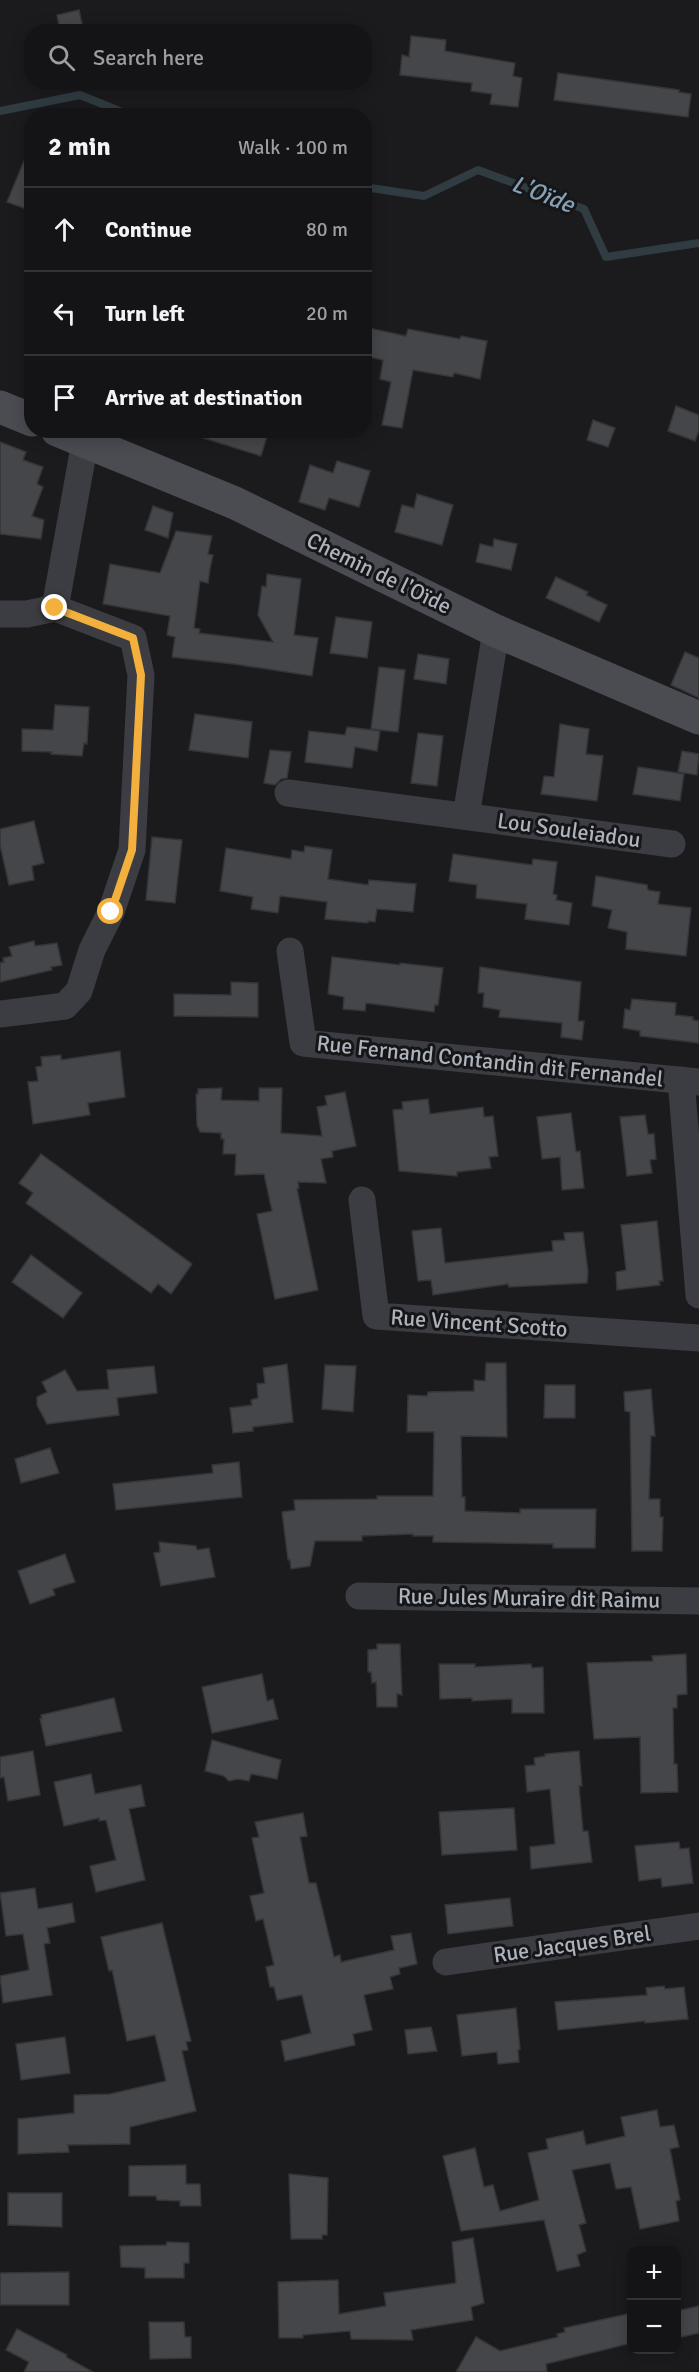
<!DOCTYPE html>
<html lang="en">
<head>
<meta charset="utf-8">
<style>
	body { margin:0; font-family:Signika,sans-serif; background:#212123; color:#f1f3f6 }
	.controls { position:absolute; right:18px; bottom:18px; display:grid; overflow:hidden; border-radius:12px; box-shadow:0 3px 15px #0003 }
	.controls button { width:54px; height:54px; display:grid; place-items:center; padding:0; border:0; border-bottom:2px solid #333335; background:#141416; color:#f1f3f6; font:30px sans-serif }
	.stop { position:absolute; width:18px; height:18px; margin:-14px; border:4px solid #f3b03d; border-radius:50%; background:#fff }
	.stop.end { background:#f3b03d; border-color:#fff; box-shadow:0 2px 6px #0008 }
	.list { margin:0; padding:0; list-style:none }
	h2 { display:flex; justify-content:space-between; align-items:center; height:78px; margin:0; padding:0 24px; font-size:26px }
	h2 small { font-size:20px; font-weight:400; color:#9d9ea1 }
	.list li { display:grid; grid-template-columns:39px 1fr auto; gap:18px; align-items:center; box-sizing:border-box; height:84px; padding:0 24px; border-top:2px solid #333335 }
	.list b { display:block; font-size:22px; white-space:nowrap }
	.list em { font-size:20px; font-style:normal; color:#9d9ea1 }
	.icon { flex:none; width:33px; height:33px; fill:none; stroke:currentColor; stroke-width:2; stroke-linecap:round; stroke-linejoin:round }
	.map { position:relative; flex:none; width:699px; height:2372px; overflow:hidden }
	.search { position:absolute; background:#141416; box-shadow:0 3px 15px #0003; left:24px; top:24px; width:348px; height:66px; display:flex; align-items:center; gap:15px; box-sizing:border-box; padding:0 21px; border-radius:24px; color:#9d9ea1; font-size:22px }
	.panel { position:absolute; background:#141416; box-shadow:0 3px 15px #0003; left:24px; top:108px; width:348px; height:330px; border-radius:24px }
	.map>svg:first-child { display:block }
</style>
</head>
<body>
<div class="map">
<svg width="699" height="2372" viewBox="0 0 699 2372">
	<rect width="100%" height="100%" fill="#1b1b1d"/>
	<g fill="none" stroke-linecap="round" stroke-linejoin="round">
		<g stroke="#303b42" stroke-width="8">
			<path d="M 0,111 L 80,95 L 132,116"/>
			<path d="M 364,187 L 424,196 L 478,170 L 584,209 L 606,257 L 699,243"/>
		</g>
	</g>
	<g fill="#45464a" stroke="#353539" stroke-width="1.5">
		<path d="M 79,10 L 84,32 L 60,32 L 57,15 Z"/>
		<path d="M 411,36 L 446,40 L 445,51 L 515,63 L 513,76 L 522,78 L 518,107 L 490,104 L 492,94 L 471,91 L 472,83 L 400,75 L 402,55 L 409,57 Z"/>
		<path d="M 558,73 L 679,90 L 679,92 L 691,94 L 688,117 L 554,100 Z"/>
		<path d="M 31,144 L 32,144 L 32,211 L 7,202 Z"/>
		<path d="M 364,327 L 406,336 L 408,329 L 460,339 L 461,336 L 487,341 L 480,379 L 454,373 L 453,377 L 413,370 L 402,428 L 382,425 L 391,382 L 380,379 L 383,360 L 364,356 Z"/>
		<path d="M 676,406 L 699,415 L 699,430 L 695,441 L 668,431 Z"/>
		<path d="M 593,420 L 615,428 L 608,447 L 587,440 Z"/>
		<path d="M 195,430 L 269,430 L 261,456 L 194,435 Z"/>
		<path d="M 0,442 L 26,452 L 23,460 L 43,467 L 37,484 L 43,487 L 32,516 L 44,520 L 41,539 L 0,534 Z"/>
		<path d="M 337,461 L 370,471 L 359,507 L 329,498 L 325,510 L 299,502 L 310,465 L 333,473 Z"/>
		<path d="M 417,494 L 453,505 L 442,545 L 395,532 L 402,505 L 414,508 Z"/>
		<path d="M 153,506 L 173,513 L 168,538 L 145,530 Z"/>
		<path d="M 176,531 L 212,536 L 208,554 L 213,555 L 210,569 L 208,583 L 200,581 L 194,628 L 200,629 L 199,633 L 273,642 L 258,615 L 262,586 L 266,587 L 267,574 L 301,579 L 294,635 L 318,638 L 312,676 L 234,664 L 172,657 L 175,637 L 167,635 L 170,616 L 103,604 L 110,564 L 160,573 Z"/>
		<path d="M 494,539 L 517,544 L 511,570 L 476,562 L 480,544 L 493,547 Z"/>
		<path d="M 556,577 L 588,592 L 586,595 L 607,605 L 599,622 L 546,598 Z"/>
		<path d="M 336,617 L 372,622 L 367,658 L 330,653 Z"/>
		<path d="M 685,652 L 699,658 L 699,698 L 671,685 Z"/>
		<path d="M 418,654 L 449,659 L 446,684 L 414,679 Z"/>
		<path d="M 379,667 L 405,670 L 398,732 L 371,729 Z"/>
		<path d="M 55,705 L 89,707 L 87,744 L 84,743 L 82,756 L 51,754 L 52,752 L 22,751 L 22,729 L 53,730 Z"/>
		<path d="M 195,714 L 252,722 L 248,758 L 189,750 Z"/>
		<path d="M 560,724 L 589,729 L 586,754 L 603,756 L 597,801 L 541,794 L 544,776 L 554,777 Z"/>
		<path d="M 347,727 L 380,731 L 377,751 L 355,747 L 352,768 L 305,762 L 309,731 L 345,735 Z"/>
		<path d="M 418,733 L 443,736 L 437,786 L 411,783 Z"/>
		<path d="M 270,750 L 291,752 L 287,778 L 281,779 L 275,785 L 264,783 Z"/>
		<path d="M 682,751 L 699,754 L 697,775 L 678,772 Z"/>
		<path d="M 638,767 L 684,774 L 680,801 L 633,794 Z"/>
		<path d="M 34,821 L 44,863 L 32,866 L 34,880 L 9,885 L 0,845 L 0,829 Z"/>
		<path d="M 152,837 L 182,840 L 175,903 L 146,900 Z"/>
		<path d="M 305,846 L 332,850 L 328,879 L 368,885 L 369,880 L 416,884 L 413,912 L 377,909 L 375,922 L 368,921 L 368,923 L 325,919 L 327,902 L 280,896 L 278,913 L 251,909 L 253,897 L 220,891 L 226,848 L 291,859 L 292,850 L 304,852 Z"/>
		<path d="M 453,854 L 532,865 L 533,859 L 557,862 L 553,894 L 557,895 L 556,900 L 572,903 L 569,925 L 525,919 L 527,904 L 476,898 L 477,885 L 449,881 Z"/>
		<path d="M 596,876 L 647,885 L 648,890 L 660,892 L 658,904 L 691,908 L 686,956 L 626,949 L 627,932 L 608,928 L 612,910 L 592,906 Z"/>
		<path d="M 34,941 L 35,946 L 57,943 L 62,965 L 51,967 L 52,970 L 0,982 L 0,963 L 4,962 L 3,958 L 12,956 L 9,947 Z"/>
		<path d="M 332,957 L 400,965 L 400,963 L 443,968 L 438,1005 L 435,1005 L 434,1012 L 366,1003 L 365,1011 L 343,1009 L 344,997 L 328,994 Z"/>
		<path d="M 480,967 L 581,982 L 578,1021 L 584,1021 L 582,1040 L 561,1037 L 562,1023 L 499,1017 L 500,1010 L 483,1007 L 484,993 L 478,993 Z"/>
		<path d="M 231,982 L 258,983 L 258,1017 L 174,1016 L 174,994 L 231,995 Z"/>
		<path d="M 632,999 L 676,1003 L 675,1015 L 693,1017 L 693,1020 L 699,1021 L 699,1043 L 640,1036 L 640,1031 L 623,1028 L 625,1009 L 630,1010 Z"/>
		<path d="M 120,1051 L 125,1097 L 88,1103 L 90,1115 L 33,1124 L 28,1082 L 38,1081 L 36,1067 L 42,1066 L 41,1057 L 61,1055 L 61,1060 Z"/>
		<path d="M 222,1088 L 221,1100 L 259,1101 L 259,1088 L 282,1088 L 281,1133 L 322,1136 L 317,1107 L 327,1105 L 325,1096 L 345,1092 L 356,1146 L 332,1151 L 333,1157 L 321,1159 L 326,1183 L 298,1182 L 299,1188 L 297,1189 L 318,1290 L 275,1299 L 257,1214 L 272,1211 L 264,1174 L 235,1175 L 236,1154 L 223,1154 L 224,1139 L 221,1139 L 221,1133 L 200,1132 L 197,1125 L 196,1094 L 198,1094 L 198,1089 Z"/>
		<path d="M 428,1099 L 430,1114 L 483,1107 L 484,1117 L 493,1116 L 498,1156 L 489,1157 L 491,1168 L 457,1172 L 457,1176 L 399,1171 L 393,1110 L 403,1109 L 402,1102 Z"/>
		<path d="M 571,1113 L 576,1152 L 580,1151 L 584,1188 L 562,1190 L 560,1157 L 542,1159 L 537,1117 Z"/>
		<path d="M 645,1115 L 648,1134 L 654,1134 L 656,1159 L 650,1160 L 652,1173 L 627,1176 L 620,1117 Z"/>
		<path d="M 41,1154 L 192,1264 L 171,1294 L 158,1284 L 151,1293 L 26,1203 L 33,1193 L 19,1183 Z"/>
		<path d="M 657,1221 L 663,1281 L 659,1281 L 660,1285 L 617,1290 L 616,1272 L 626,1270 L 621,1225 Z"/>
		<path d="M 441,1228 L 445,1263 L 553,1251 L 552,1241 L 565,1240 L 564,1233 L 583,1232 L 588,1272 L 587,1283 L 509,1287 L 508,1284 L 433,1295 L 431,1280 L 418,1281 L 412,1231 Z"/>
		<path d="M 31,1255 L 82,1293 L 63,1318 L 12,1282 Z"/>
		<path d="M 486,1363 L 506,1363 L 507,1437 L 461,1436 L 462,1497 L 465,1497 L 465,1511 L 520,1513 L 520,1509 L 596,1509 L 595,1548 L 553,1548 L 553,1544 L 433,1542 L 433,1536 L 413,1536 L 413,1534 L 362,1536 L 362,1541 L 315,1541 L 310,1566 L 291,1569 L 290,1560 L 288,1560 L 282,1512 L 295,1510 L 294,1500 L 377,1499 L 377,1496 L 433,1496 L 434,1432 L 407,1432 L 408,1395 L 427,1396 L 428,1392 L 474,1391 L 474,1380 L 485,1381 Z"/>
		<path d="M 287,1364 L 293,1422 L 253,1427 L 253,1431 L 233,1433 L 230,1408 L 252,1405 L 251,1400 L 258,1398 L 257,1384 L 265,1383 L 263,1368 Z"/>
		<path d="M 325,1365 L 356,1366 L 353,1412 L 322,1409 Z"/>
		<path d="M 154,1366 L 157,1393 L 117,1398 L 119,1415 L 47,1424 L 37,1405 L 37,1397 L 47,1392 L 42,1382 L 65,1370 L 77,1391 L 109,1389 L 107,1370 Z"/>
		<path d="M 545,1385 L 575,1385 L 575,1418 L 544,1418 Z"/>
		<path d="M 651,1389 L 655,1436 L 651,1436 L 649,1499 L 660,1499 L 660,1517 L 663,1517 L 662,1551 L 632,1551 L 630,1412 L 625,1411 L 624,1392 Z"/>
		<path d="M 50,1448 L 59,1473 L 21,1483 L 15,1459 Z"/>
		<path d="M 239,1462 L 242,1497 L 116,1510 L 113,1484 L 213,1473 L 212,1465 Z"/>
		<path d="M 159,1542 L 196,1546 L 197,1550 L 209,1548 L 215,1577 L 161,1586 L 154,1553 L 160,1552 Z"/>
		<path d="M 65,1554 L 75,1582 L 53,1589 L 55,1595 L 30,1604 L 18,1571 Z"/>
		<path d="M 377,1644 L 400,1644 L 402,1695 L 397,1694 L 397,1707 L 377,1707 L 376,1682 L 372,1683 L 371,1672 L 368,1672 L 368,1650 L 377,1649 Z"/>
		<path d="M 686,1654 L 687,1694 L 677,1695 L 677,1708 L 673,1708 L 674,1764 L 677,1764 L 678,1792 L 641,1793 L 640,1737 L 594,1739 L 587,1663 L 653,1661 L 652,1656 Z"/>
		<path d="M 439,1664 L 475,1664 L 475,1667 L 531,1664 L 532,1668 L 543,1667 L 544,1713 L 512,1713 L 512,1699 L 472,1701 L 472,1698 L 440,1699 Z"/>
		<path d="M 262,1674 L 267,1701 L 273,1699 L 278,1719 L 212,1733 L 202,1687 Z"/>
		<path d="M 114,1698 L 122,1731 L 46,1746 L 40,1719 L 42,1718 L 41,1715 Z"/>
		<path d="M 212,1740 L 281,1760 L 277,1779 L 251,1774 L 249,1781 L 238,1779 L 229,1781 L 224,1776 L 205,1771 Z"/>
		<path d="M 33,1751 L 40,1795 L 8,1801 L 4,1777 L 0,1778 L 0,1757 Z"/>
		<path d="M 579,1751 L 582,1786 L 579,1786 L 583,1831 L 588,1831 L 592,1862 L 531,1869 L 530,1847 L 555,1844 L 550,1789 L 527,1792 L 525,1766 L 535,1765 L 534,1758 L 545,1756 L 545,1754 Z"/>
		<path d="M 91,1774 L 95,1794 L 141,1785 L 145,1806 L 129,1809 L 145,1880 L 96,1892 L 90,1866 L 116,1860 L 106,1820 L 99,1821 L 99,1818 L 64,1826 L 54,1782 Z"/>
		<path d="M 514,1808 L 517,1850 L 442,1855 L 439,1812 Z"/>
		<path d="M 303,1813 L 307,1836 L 300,1837 L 309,1883 L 316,1883 L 334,1957 L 340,1955 L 341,1962 L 394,1950 L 391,1936 L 411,1933 L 417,1964 L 399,1968 L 400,1974 L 390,1977 L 393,1989 L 364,1995 L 372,2030 L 353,2034 L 355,2045 L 285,2061 L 281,2041 L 311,2033 L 302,1995 L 277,2000 L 274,1987 L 270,1987 L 266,1967 L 274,1965 L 263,1919 L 256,1921 L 250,1896 L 264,1893 L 252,1838 L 259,1837 L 255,1822 Z"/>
		<path d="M 679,1842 L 680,1849 L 689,1848 L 693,1883 L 662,1887 L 661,1878 L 639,1881 L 635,1846 Z"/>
		<path d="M 35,1888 L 38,1909 L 72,1903 L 75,1922 L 47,1928 L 50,1943 L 44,1944 L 52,1995 L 3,2003 L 0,1976 L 29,1970 L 23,1934 L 6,1936 L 0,1893 Z"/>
		<path d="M 510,1898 L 513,1926 L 448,1934 L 445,1905 Z"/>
		<path d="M 162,1923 L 191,2041 L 186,2042 L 188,2050 L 182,2051 L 196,2111 L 130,2127 L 130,2144 L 68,2145 L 69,2152 L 18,2154 L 18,2119 L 74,2113 L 74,2095 L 110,2094 L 166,2081 L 155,2035 L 127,2041 L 112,1970 L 109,1971 L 101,1937 Z"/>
		<path d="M 664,1986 L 665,1989 L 684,1987 L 688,2019 L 645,2023 L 645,2021 L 558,2030 L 555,2002 L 647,1995 L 646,1988 Z"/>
		<path d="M 516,2008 L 520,2049 L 518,2050 L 519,2062 L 498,2064 L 497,2052 L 462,2056 L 457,2015 Z"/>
		<path d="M 431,2027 L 437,2051 L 408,2054 L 405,2030 Z"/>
		<path d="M 65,2037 L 70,2073 L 21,2080 L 16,2044 Z"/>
		<path d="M 657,2110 L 660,2127 L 674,2125 L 679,2147 L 670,2149 L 680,2200 L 676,2201 L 679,2221 L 640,2229 L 631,2187 L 616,2189 L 610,2163 L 572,2170 L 586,2223 L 579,2225 L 586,2251 L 577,2255 L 580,2266 L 557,2271 L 544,2220 L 461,2231 L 443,2156 L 475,2148 L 484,2187 L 493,2185 L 500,2211 L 539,2200 L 528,2153 L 548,2149 L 546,2139 L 583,2131 L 586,2145 L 625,2136 L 621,2117 Z"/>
		<path d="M 186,2165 L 186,2184 L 200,2184 L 201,2206 L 180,2206 L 180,2201 L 157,2200 L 156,2196 L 129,2196 L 129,2166 Z"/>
		<path d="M 289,2174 L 328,2178 L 327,2235 L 322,2235 L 322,2239 L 291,2239 Z"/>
		<path d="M 8,2193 L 62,2193 L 62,2227 L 8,2225 Z"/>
		<path d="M 473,2238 L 484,2303 L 471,2307 L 473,2320 L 411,2330 L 413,2340 L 351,2339 L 350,2331 L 303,2335 L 303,2338 L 279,2338 L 278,2282 L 338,2280 L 339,2314 L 386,2306 L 384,2293 L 456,2283 L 452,2242 Z"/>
		<path d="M 167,2242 L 189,2243 L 189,2263 L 184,2263 L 184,2278 L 145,2278 L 145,2268 L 121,2267 L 120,2246 L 166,2245 Z"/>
		<path d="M 69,2272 L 69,2305 L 0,2305 L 0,2273 Z"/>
		<path d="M 699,2306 L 699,2333 L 681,2337 L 676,2311 Z"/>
		<path d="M 632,2313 L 632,2343 L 546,2364 L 547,2372 L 456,2372 L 476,2337 L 500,2351 L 558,2337 L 557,2334 L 565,2332 L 564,2328 Z"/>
		<path d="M 149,2322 L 184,2322 L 185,2337 L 191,2337 L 191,2358 L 150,2359 Z"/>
		<path d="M 17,2329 L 67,2355 L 66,2357 L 93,2372 L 24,2372 L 29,2362 L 6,2350 Z"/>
	</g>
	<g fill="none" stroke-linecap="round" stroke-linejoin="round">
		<g stroke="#3c3d42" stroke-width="27">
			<path d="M 55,608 L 85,442"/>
			<path d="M 0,614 L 27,614 L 55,608"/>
			<path d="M 288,793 L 672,844"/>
			<path d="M 466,816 L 496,631"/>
			<path d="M 290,951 L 303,1043 L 699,1082"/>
			<path d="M 0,1014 L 65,1006 L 79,991 L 92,950 L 111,912 L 132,850 L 141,675 L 133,638 L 55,608"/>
			<path d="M 681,1080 L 699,1295"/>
			<path d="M 362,1200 L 376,1316 L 699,1338"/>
			<path d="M 359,1596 L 699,1601"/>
			<path d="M 446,1962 L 699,1926"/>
		</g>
		<g stroke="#4a4c52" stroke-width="33">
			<path d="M 0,407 L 32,420"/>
			<path d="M 57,430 L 235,503 L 496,631 L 699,718"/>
		</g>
	</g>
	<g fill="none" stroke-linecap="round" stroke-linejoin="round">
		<path stroke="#f3b03d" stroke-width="8" d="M 55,608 L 133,638 L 141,675 L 132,850 L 111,912"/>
	</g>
	<g text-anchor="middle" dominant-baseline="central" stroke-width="6" stroke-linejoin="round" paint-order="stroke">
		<g font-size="22" fill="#adb3bd" stroke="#161618">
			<text transform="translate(379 573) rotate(26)">Chemin de l'Oïde</text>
			<text transform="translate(569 830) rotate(8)">Lou Souleiadou</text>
			<text transform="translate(490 1061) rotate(6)">Rue Fernand Contandin dit Fernandel</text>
			<text transform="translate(479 1323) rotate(4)">Rue Vincent Scotto</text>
			<text transform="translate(529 1598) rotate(1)">Rue Jules Muraire dit Raimu</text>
			<text transform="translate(572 1944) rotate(-8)">Rue Jacques Brel</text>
		</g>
		<g font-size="24" font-style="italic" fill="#85a1b7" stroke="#161618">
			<text transform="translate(543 194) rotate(21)">L'Oïde</text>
		</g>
	</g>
</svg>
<div class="controls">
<button>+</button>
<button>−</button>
</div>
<div class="stop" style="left:111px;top:912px"></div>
<div class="stop end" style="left:55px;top:608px"></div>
<div class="search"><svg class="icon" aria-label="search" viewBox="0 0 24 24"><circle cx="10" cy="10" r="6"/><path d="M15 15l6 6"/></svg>Search here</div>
<section class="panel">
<h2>2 min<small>Walk · 100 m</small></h2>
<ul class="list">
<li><svg class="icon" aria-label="ahead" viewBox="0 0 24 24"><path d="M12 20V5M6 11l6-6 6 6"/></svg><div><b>Continue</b></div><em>80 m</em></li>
<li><svg class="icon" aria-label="left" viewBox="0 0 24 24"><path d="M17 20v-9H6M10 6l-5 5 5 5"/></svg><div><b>Turn left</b></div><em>20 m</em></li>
<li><svg class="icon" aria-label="arrive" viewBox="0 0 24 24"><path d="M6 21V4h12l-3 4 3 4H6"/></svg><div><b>Arrive at destination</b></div></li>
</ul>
</section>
</div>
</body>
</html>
